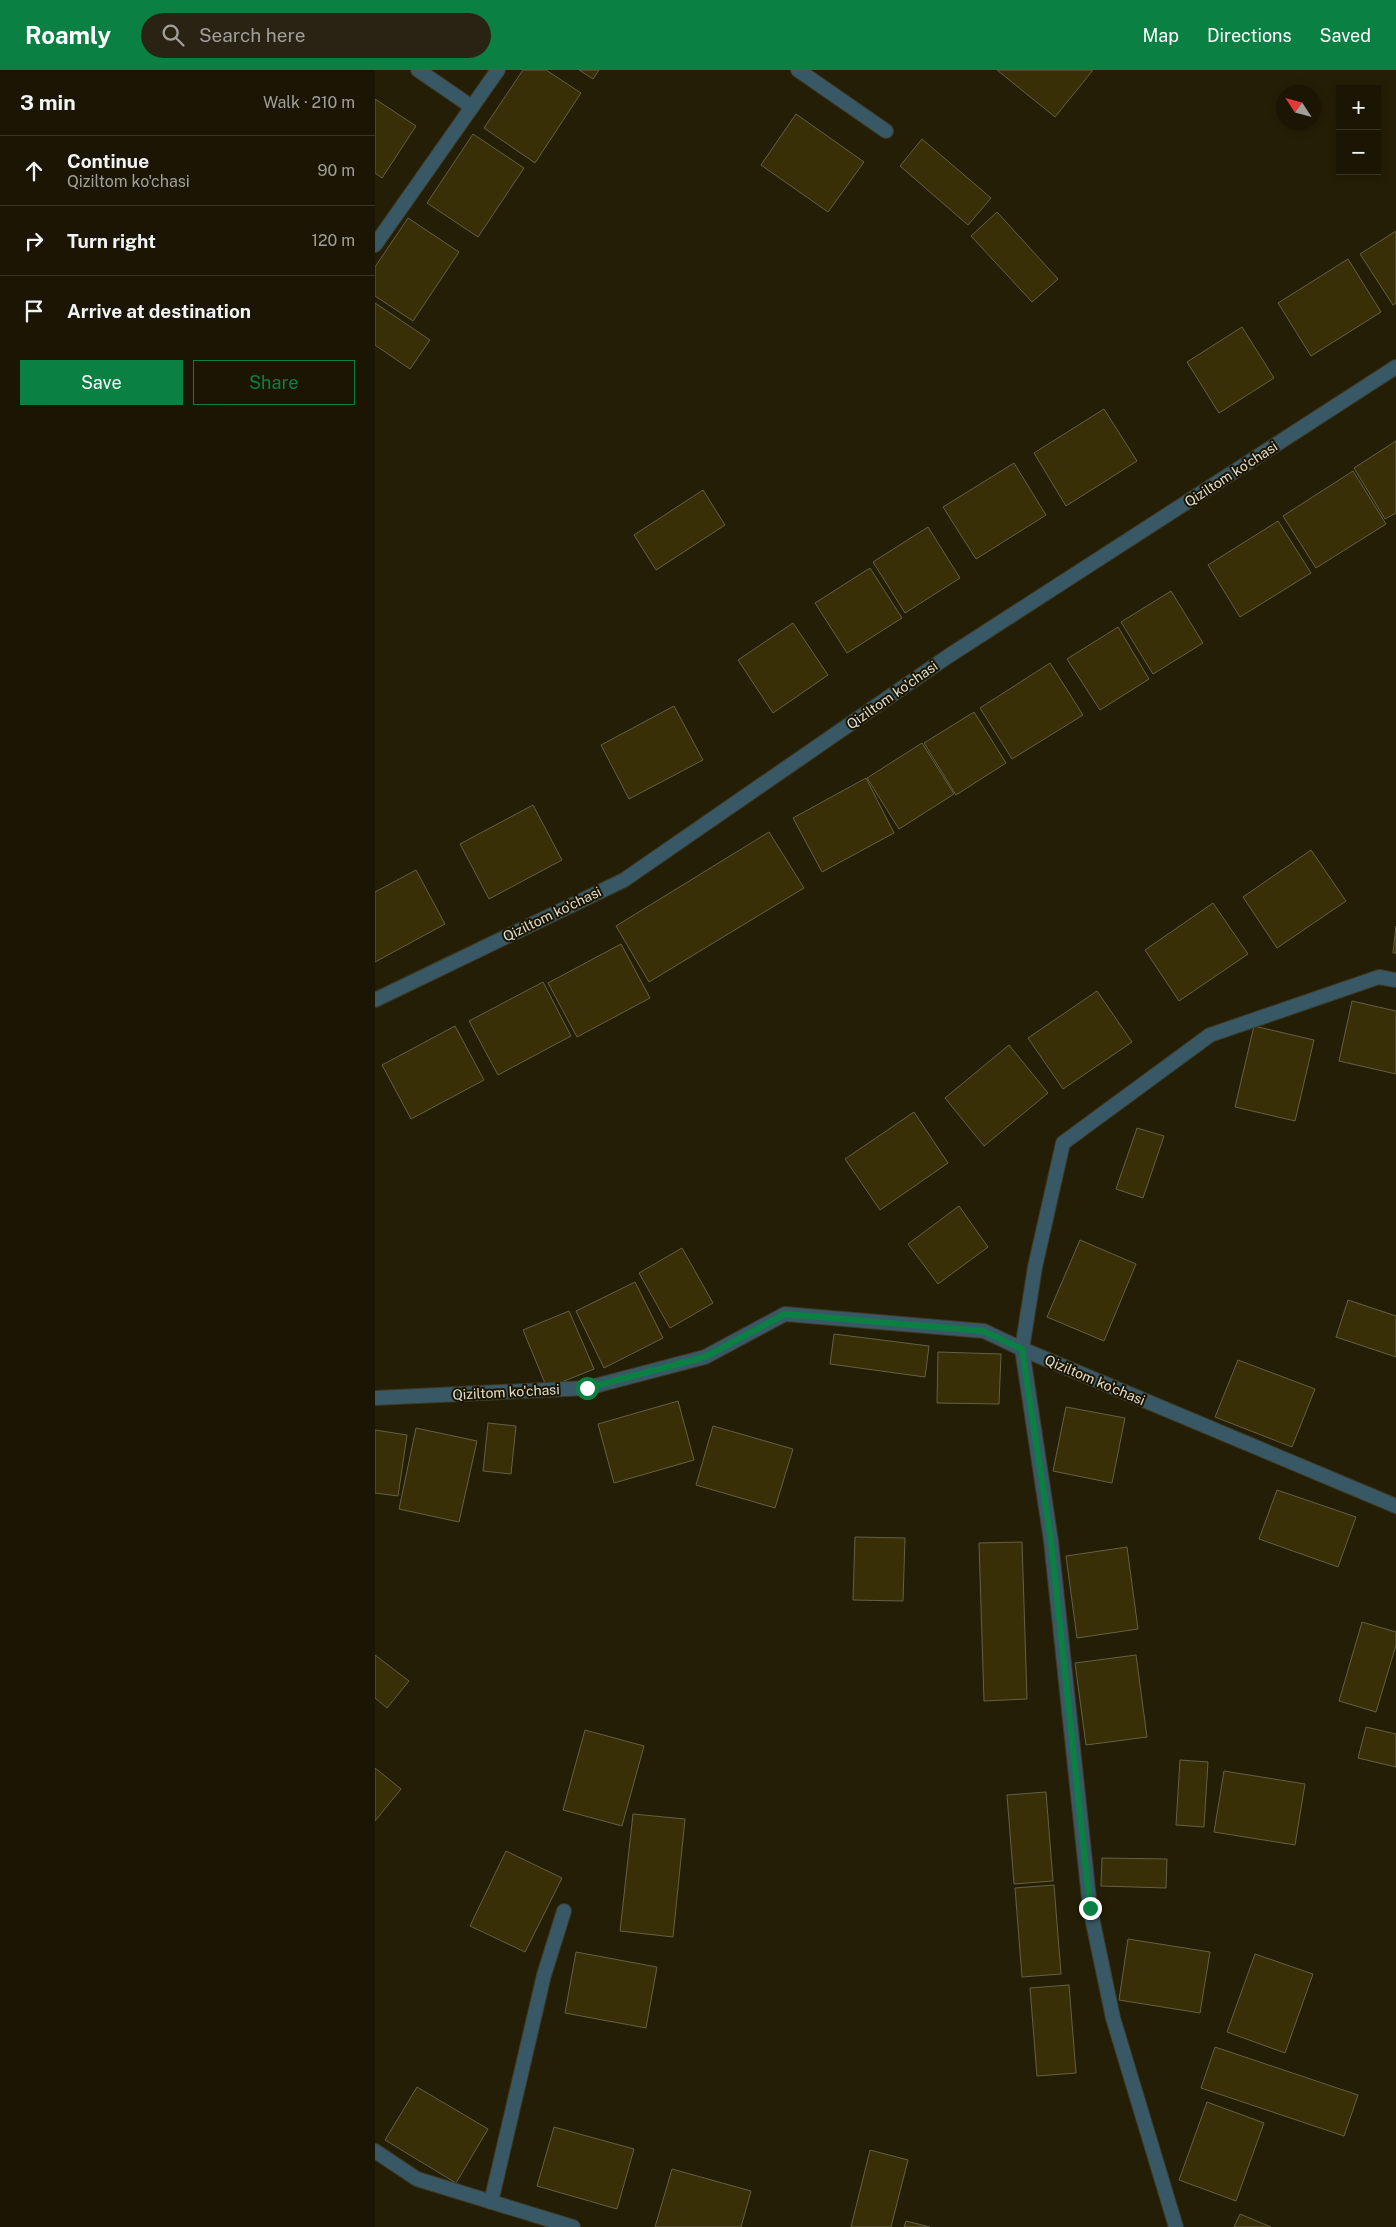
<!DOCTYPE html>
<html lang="en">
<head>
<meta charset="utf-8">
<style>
	body { margin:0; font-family:"Public Sans",sans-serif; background:#282313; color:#f1f3f6 }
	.controls { position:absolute; right:15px; top:15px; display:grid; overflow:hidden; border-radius:0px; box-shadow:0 2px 8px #0003 }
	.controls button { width:45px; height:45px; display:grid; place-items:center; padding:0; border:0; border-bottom:1px solid #393526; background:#1b1604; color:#f1f3f6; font:25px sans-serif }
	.compass { position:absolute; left:901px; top:15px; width:45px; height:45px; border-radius:50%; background:#1b1604; box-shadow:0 2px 8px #0003; rotate:306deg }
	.stop { position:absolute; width:15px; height:15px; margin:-11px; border:4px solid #0b8043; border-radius:50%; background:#fff }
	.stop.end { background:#0b8043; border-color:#fff; box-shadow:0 1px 5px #0008 }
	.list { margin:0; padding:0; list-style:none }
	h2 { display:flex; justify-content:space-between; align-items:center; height:65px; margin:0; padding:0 20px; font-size:21px }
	h2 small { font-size:16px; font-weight:400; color:#a09f9a }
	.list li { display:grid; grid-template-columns:32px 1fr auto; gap:15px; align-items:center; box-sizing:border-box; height:70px; padding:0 20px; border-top:1px solid #393526 }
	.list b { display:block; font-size:19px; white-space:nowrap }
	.list p { margin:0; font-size:16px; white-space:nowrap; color:#a09f9a }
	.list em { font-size:16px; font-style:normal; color:#a09f9a }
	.actions { display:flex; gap:10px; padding:15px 20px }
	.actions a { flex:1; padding:11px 0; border:1px solid #0b8043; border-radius:0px; text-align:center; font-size:18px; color:#0b8043 }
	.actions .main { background:#0b8043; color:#fff }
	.icon { flex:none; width:28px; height:28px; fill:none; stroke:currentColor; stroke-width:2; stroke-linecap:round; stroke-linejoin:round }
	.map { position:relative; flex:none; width:1021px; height:2157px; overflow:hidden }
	header { display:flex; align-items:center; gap:30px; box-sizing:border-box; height:70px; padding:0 25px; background:#0b8043; color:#fff }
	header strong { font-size:24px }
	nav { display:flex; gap:28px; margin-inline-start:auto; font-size:18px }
	.search { width:350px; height:45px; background:#282313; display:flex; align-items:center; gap:12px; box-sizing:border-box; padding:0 18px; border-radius:28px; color:#a09f9a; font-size:19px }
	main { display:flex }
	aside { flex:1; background:#1b1604 }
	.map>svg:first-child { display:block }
</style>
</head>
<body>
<header>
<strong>Roamly</strong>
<div class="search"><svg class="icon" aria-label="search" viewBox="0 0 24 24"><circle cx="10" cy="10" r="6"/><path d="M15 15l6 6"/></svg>Search here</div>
<nav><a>Map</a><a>Directions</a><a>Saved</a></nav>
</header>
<main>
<aside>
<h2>3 min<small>Walk · 210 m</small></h2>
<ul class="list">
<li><svg class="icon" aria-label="ahead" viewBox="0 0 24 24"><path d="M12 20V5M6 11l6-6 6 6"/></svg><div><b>Continue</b><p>Qiziltom ko'chasi</p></div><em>90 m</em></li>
<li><svg class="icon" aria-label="right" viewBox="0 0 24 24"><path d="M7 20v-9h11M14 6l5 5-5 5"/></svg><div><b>Turn right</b></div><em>120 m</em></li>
<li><svg class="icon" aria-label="arrive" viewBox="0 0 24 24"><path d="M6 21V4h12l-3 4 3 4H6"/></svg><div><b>Arrive at destination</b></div></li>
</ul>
<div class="actions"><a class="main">Save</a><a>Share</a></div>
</aside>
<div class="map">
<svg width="1021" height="2157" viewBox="0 0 1021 2157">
	<rect width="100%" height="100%" fill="#241e06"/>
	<g fill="#382f07" stroke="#655f45">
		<path d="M 148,0 L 171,0 L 206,23 L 160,93 L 109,58 Z"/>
		<path d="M 204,0 L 224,0 L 218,9 Z"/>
		<path d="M 622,0 L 718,0 L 680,47 Z"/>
		<path d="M 0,29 L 41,56 L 7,108 L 0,103 Z"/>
		<path d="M 421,44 L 489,92 L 453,142 L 386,95 Z"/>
		<path d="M 98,64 L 149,98 L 103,167 L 52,133 Z"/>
		<path d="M 547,69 L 616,128 L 593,155 L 525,96 Z"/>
		<path d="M 622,142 L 683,209 L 657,232 L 596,166 Z"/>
		<path d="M 33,148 L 84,182 L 38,251 L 0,226 L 0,197 Z"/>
		<path d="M 1021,161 L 1021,233 L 1018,235 L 985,184 Z"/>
		<path d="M 973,189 L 1006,242 L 936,286 L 903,233 Z"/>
		<path d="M 0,233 L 55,270 L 35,299 L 0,275 Z"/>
		<path d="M 867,257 L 899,308 L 844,343 L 812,292 Z"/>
		<path d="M 729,339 L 762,391 L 691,436 L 659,383 Z"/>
		<path d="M 1021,371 L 1021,443 L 1010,449 L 979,398 Z"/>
		<path d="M 639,393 L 671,445 L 601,489 L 568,437 Z"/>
		<path d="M 978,401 L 1011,454 L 941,498 L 908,446 Z"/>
		<path d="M 328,420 L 350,455 L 281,500 L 259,465 Z"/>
		<path d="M 903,451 L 936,503 L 865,547 L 833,495 Z"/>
		<path d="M 553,457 L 585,508 L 530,543 L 498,492 Z"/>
		<path d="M 495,498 L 527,548 L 472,583 L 440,533 Z"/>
		<path d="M 796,521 L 828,573 L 778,604 L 746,552 Z"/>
		<path d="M 418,553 L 453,605 L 398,643 L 363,590 Z"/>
		<path d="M 743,557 L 774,609 L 725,640 L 692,589 Z"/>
		<path d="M 675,593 L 708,645 L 637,689 L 605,638 Z"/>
		<path d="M 299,636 L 328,690 L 254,729 L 226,675 Z"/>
		<path d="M 599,642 L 631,693 L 581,725 L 549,673 Z"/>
		<path d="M 547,673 L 579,724 L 524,759 L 492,708 Z"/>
		<path d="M 491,708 L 519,763 L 447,802 L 418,748 Z"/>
		<path d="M 158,735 L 187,790 L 114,829 L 85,774 Z"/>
		<path d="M 394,762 L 429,818 L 274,912 L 241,856 Z"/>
		<path d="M 936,780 L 971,831 L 902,878 L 868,827 Z"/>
		<path d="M 41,800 L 70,854 L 0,892 L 0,822 Z"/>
		<path d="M 838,833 L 873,884 L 804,931 L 770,880 Z"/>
		<path d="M 1021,856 L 1021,883 L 1018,883 Z"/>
		<path d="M 246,874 L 275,928 L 202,967 L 173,913 Z"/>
		<path d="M 168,912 L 196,966 L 123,1005 L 94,951 Z"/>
		<path d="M 722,921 L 757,972 L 688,1019 L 653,968 Z"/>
		<path d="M 977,931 L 1021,941 L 1021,1004 L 964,991 Z"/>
		<path d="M 80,956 L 109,1010 L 36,1049 L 7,995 Z"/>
		<path d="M 879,956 L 939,970 L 920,1051 L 860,1037 Z"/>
		<path d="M 634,975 L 673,1023 L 609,1076 L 570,1028 Z"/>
		<path d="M 539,1042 L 573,1093 L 505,1140 L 470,1089 Z"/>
		<path d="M 762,1058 L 789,1066 L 768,1128 L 741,1119 Z"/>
		<path d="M 584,1136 L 613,1177 L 563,1214 L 533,1174 Z"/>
		<path d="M 705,1170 L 761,1194 L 729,1271 L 672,1247 Z"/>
		<path d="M 307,1178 L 338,1233 L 295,1258 L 264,1203 Z"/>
		<path d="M 260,1212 L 288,1268 L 229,1298 L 201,1241 Z"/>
		<path d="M 973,1230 L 1021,1246 L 1021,1287 L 961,1267 Z"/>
		<path d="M 194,1241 L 219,1299 L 172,1318 L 148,1260 Z"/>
		<path d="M 459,1264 L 554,1276 L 550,1307 L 455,1294 Z"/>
		<path d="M 563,1282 L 626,1284 L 624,1334 L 562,1333 Z"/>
		<path d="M 863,1290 L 940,1319 L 917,1377 L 840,1347 Z"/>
		<path d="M 303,1331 L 319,1390 L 239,1413 L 223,1354 Z"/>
		<path d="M 691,1337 L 750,1348 L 737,1413 L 678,1401 Z"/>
		<path d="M 113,1353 L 141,1356 L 136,1404 L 108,1401 Z"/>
		<path d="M 338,1356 L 418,1379 L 400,1438 L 321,1415 Z"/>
		<path d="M 41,1358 L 102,1371 L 84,1452 L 24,1439 Z"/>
		<path d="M 0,1360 L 32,1365 L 23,1426 L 0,1423 Z"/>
		<path d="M 902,1420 L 981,1447 L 963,1497 L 884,1469 Z"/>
		<path d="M 480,1467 L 530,1468 L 528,1531 L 478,1530 Z"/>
		<path d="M 647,1472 L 652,1629 L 609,1631 L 604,1473 Z"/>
		<path d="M 752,1477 L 763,1559 L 702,1568 L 691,1486 Z"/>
		<path d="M 987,1552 L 1021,1562 L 1021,1575 L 1001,1642 L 964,1631 Z"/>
		<path d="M 0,1585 L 34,1611 L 12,1638 L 0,1628 Z"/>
		<path d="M 761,1585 L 772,1667 L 711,1675 L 700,1593 Z"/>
		<path d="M 991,1657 L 1021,1664 L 1021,1697 L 983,1688 Z"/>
		<path d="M 210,1660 L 269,1676 L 247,1756 L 188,1740 Z"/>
		<path d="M 805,1690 L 833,1692 L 829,1757 L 801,1755 Z"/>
		<path d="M 0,1698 L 26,1719 L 0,1751 Z"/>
		<path d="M 849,1701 L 930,1714 L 920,1775 L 839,1762 Z"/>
		<path d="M 671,1722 L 678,1811 L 639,1814 L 632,1725 Z"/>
		<path d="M 258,1744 L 310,1749 L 298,1867 L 245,1861 Z"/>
		<path d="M 131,1781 L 187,1808 L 150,1882 L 95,1856 Z"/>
		<path d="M 727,1788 L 792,1789 L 791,1818 L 726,1816 Z"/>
		<path d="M 679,1815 L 686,1904 L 647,1907 L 640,1818 Z"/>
		<path d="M 753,1869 L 835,1882 L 825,1943 L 744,1930 Z"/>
		<path d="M 201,1882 L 282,1897 L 271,1958 L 190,1943 Z"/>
		<path d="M 880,1884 L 938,1904 L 910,1983 L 852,1962 Z"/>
		<path d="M 694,1915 L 701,2003 L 662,2006 L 655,1918 Z"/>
		<path d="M 840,1977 L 983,2025 L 969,2066 L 826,2018 Z"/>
		<path d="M 42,2017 L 113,2059 L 81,2113 L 10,2070 Z"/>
		<path d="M 832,2032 L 889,2053 L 861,2131 L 804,2110 Z"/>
		<path d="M 179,2057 L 259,2079 L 242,2139 L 162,2116 Z"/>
		<path d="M 495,2080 L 533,2090 L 516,2157 L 476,2157 Z"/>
		<path d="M 297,2099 L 376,2121 L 366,2157 L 280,2157 Z"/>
		<path d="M 865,2144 L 896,2157 L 859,2157 Z"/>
		<path d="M 531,2151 L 555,2157 L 529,2157 Z"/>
	</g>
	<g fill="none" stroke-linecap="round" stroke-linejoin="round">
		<defs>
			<g id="minor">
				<path d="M 43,0 L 97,37"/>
				<path d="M 423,0 L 511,61"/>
				<path d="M 0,175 L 123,0"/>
				<path d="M 0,930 L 249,810 L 572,587 L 1021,297"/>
				<path d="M 0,1328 L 212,1318 L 330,1287 L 410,1244 L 609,1261 L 647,1279 L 1021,1436"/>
				<path d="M 0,2081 L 42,2109 L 198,2157"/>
				<path d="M 116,2132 L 169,1905 L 189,1841"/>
				<path d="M 801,2157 L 738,1948 L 715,1838 L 676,1471 L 647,1279 L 660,1197 L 688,1073 L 835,965 L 1004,907 L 1021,910"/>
			</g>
		</defs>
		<use href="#minor" stroke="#3e3922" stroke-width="16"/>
		<use href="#minor" stroke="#385865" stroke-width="14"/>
	</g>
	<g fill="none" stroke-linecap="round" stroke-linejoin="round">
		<path stroke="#0b8043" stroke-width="6" d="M 212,1318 L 330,1287 L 410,1244 L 608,1261 L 647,1279 L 676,1471 L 715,1838"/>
	</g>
	<g text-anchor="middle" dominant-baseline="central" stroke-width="4" stroke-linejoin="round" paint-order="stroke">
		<g font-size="14" fill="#e0dccd" stroke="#1b1500">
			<text transform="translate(856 404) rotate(-33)">Qiziltom ko'chasi</text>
			<text transform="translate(517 625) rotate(-35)">Qiziltom ko'chasi</text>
			<text transform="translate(177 844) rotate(-26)">Qiziltom ko'chasi</text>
			<text transform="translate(720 1310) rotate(23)">Qiziltom ko'chasi</text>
			<text transform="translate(131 1322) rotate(-3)">Qiziltom ko'chasi</text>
		</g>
	</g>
</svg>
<div class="controls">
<button>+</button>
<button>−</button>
</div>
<svg class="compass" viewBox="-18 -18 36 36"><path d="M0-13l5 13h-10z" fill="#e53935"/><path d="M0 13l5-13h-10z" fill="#a09f9a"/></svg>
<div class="stop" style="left:212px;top:1318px"></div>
<div class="stop end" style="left:715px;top:1838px"></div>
</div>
</main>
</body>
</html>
